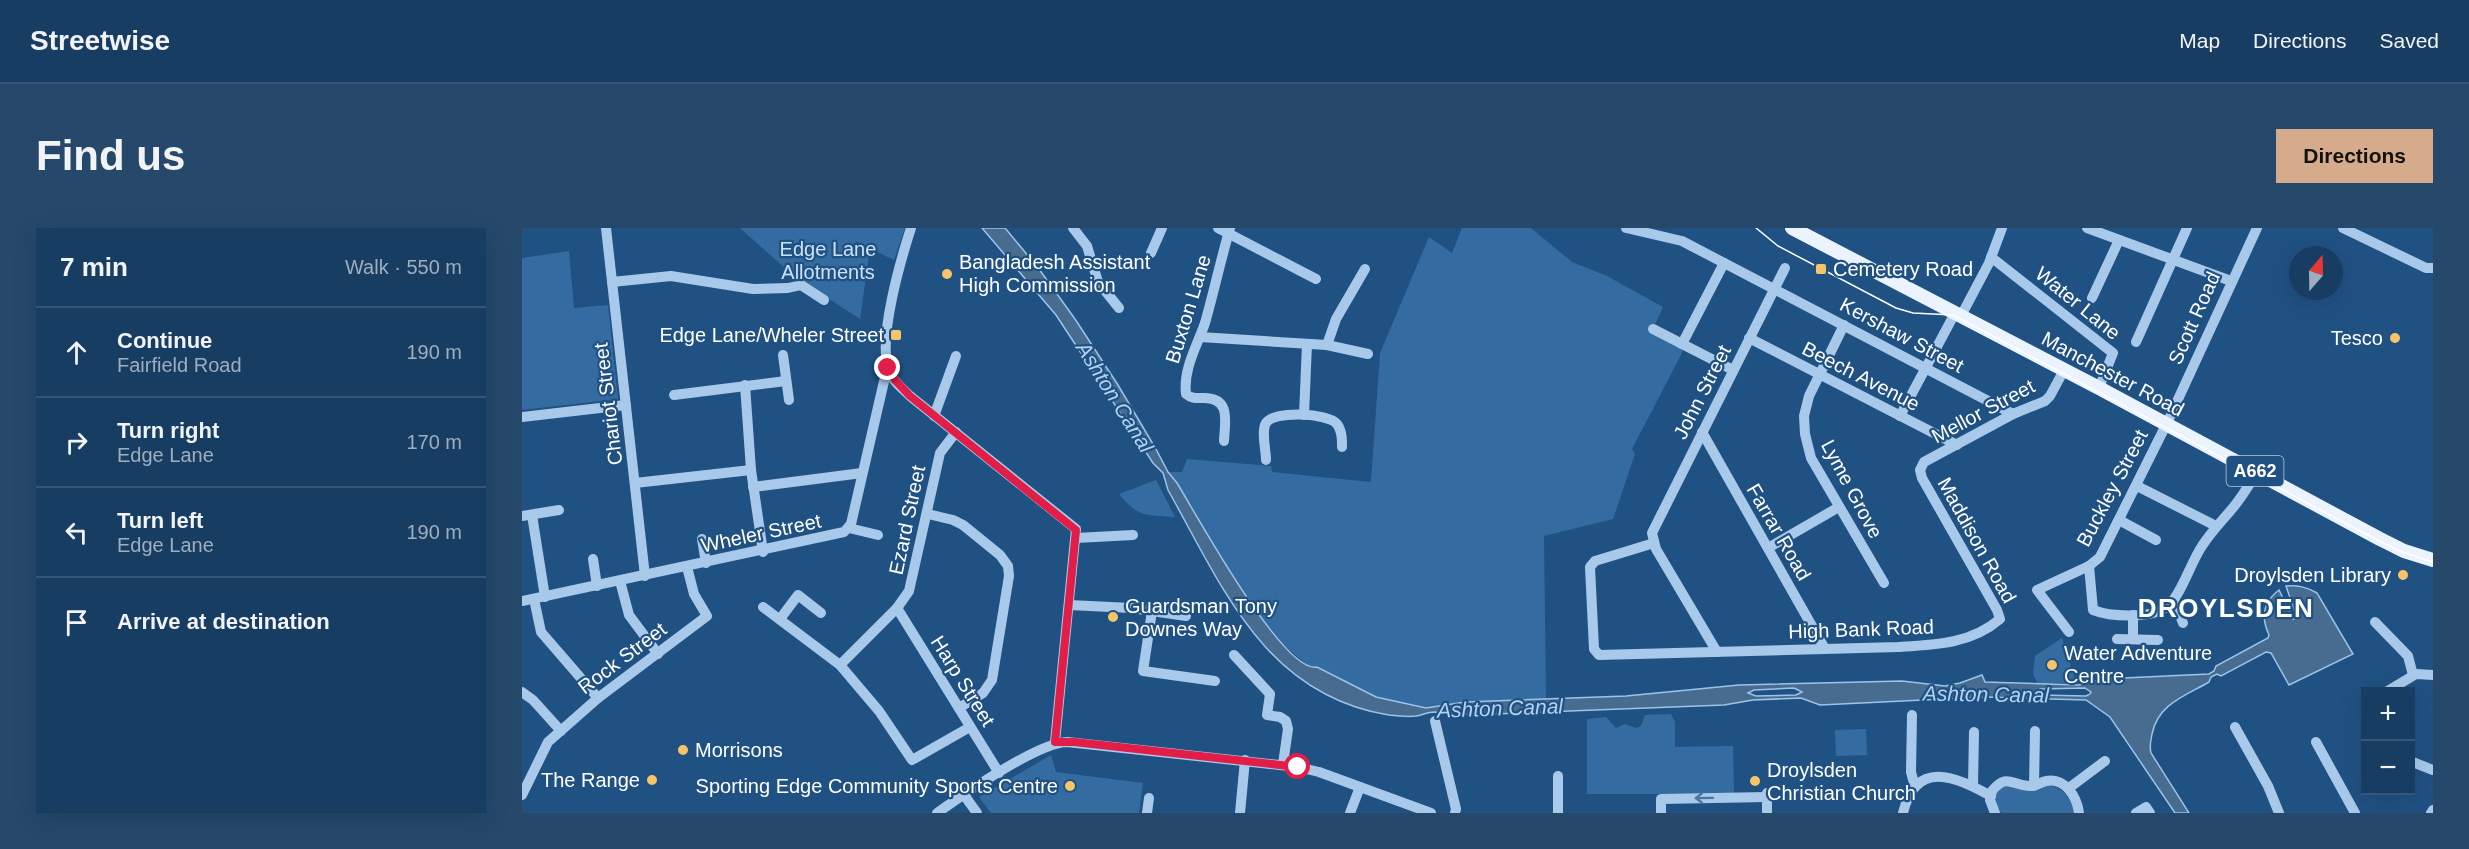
<!DOCTYPE html>
<html lang="en">
<head>
<meta charset="utf-8">
<style>
	body { margin:0; font-family:Helvetica,sans-serif; background:#25486b; color:#f1f3f6 }
	.controls { position:absolute; right:18px; bottom:18px; display:grid; overflow:hidden; border-radius:0px; box-shadow:0 6px 24px #0002 }
	.controls button { width:54px; height:54px; display:grid; place-items:center; padding:0; border:0; border-bottom:2px solid #365677; background:#183d62; color:#f1f3f6; font:30px sans-serif }
	.compass { position:absolute; left:1767px; top:18px; width:54px; height:54px; border-radius:50%; background:#183d62; box-shadow:0 6px 24px #0002; rotate:20deg }
	.stop { position:absolute; width:18px; height:18px; margin:-14px; border:4px solid #e11d48; border-radius:50%; background:#fff }
	.stop.end { background:#e11d48; border-color:#fff; box-shadow:0 2px 6px #0008 }
	.list { margin:0; padding:0; list-style:none }
	h2 { display:flex; justify-content:space-between; align-items:center; height:78px; margin:0; padding:0 24px; font-size:26px }
	h2 small { font-size:20px; font-weight:400; color:#9faebe }
	.list li { display:grid; grid-template-columns:39px 1fr auto; gap:18px; align-items:center; box-sizing:border-box; height:90px; padding:0 24px; border-top:2px solid #365677 }
	.list b { display:block; font-size:22px; white-space:nowrap }
	.list p { margin:0; font-size:20px; white-space:nowrap; color:#9faebe }
	.list em { font-size:20px; font-style:normal; color:#9faebe }
	.icon { flex:none; width:33px; height:33px; fill:none; stroke:currentColor; stroke-width:2; stroke-linecap:round; stroke-linejoin:round }
	.map { position:relative; flex:none; width:1911px; height:585px; overflow:hidden; border-radius:0px }
	header { display:flex; align-items:center; gap:36px; box-sizing:border-box; height:84px; padding:0 30px; background:#183d62; border-bottom:2px solid #365677 }
	header strong { font-size:28px }
	nav { display:flex; gap:33px; margin-inline-start:auto; font-size:21px }
	.intro { display:flex; align-items:center; justify-content:space-between; box-sizing:border-box; height:144px; padding:0 36px }
	h1 { margin:0; font-size:42px }
	.button { padding:15px 27px; border-radius:0px; background:#d6ab8b; color:#111; font-size:21px; font-weight:700 }
	main { display:flex; gap:36px; padding:0 36px }
	aside { flex:1; background:#183d62; border-radius:0px; box-shadow:0 6px 24px #0002 }
	.map>svg:first-child { display:block }
</style>
</head>
<body>
<header>
<strong>Streetwise</strong>
<nav><a>Map</a><a>Directions</a><a>Saved</a></nav>
</header>
<div class="intro"><h1>Find us</h1><a class="button">Directions</a></div>
<main>
<aside>
<h2>7 min<small>Walk · 550 m</small></h2>
<ul class="list">
<li><svg class="icon" aria-label="ahead" viewBox="0 0 24 24"><path d="M12 20V5M6 11l6-6 6 6"/></svg><div><b>Continue</b><p>Fairfield Road</p></div><em>190 m</em></li>
<li><svg class="icon" aria-label="right" viewBox="0 0 24 24"><path d="M7 20v-9h11M14 6l5 5-5 5"/></svg><div><b>Turn right</b><p>Edge Lane</p></div><em>170 m</em></li>
<li><svg class="icon" aria-label="left" viewBox="0 0 24 24"><path d="M17 20v-9H6M10 6l-5 5 5 5"/></svg><div><b>Turn left</b><p>Edge Lane</p></div><em>190 m</em></li>
<li><svg class="icon" aria-label="arrive" viewBox="0 0 24 24"><path d="M6 21V4h12l-3 4 3 4H6"/></svg><div><b>Arrive at destination</b></div></li>
</ul>
</aside>
<div class="map">
<svg width="1911" height="585" viewBox="0 0 1911 585">
	<rect width="100%" height="100%" fill="#205183"/>
	<g fill="#346ca1">
		<path d="M 218,0 L 383,0 L 372,32 L 333,13 L 347,27 L 338,91 L 273,49 Z"/>
		<path d="M 940,0 L 1009,0 L 1050,34 L 1085,48 L 1141,79 L 1129,105 L 1162,121 L 1110,221 L 1113,226 L 1091,291 L 1022,308 L 1024,472 L 927,477 L 904,480 L 854,469 L 795,439 L 786,438 L 763,418 L 740,394 L 724,371 L 655,255 L 646,244 L 660,244 L 665,231 L 749,238 L 750,244 L 849,254 L 858,125 L 907,9 L 930,25 Z"/>
		<path d="M 47,23 L 52,80 L 86,77 L 96,171 L 0,182 L 0,30 Z"/>
		<path d="M 634,252 L 653,289 C 624,287 617,290 597,266 Z"/>
		<path d="M 1540,410 L 1554,454 L 1516,456 L 1511,446 L 1513,428 Z"/>
		<path d="M 1149,486 L 1153,494 L 1153,519 L 1211,518 L 1212,566 L 1065,566 L 1065,491 L 1084,489 L 1094,500 L 1103,496 L 1114,500 L 1119,498 L 1123,487 Z"/>
		<path d="M 1344,501 L 1345,527 L 1314,528 L 1313,502 Z"/>
		<path d="M 529,527 L 534,544 L 621,555 L 617,585 L 469,585 L 457,569 Z"/>
		<path d="M 1483,557 C 1517,557 1540,547 1554,585 L 1479,585 L 1474,576 L 1473,567 Z"/>
	</g>
	<path fill="#486c8f" stroke="#9bc4ea" stroke-width="1.5" fill-rule="evenodd" d="M 460,0 L 483,0 L 517,41 L 553,91 L 596,157 L 634,221 L 646,244 L 655,255 C 673,284 761,446 795,439 L 854,469 L 904,480 L 943,474 L 1104,468 L 1217,457 L 1380,453 L 1423,458 L 1438,455 L 1460,447 L 1463,454 L 1557,457 L 1580,451 L 1687,446 L 1692,443 L 1694,438 L 1746,410 L 1747,407 C 1739,390 1741,374 1757,362 L 1771,391 L 1775,390 L 1764,358 C 1776,357 1784,359 1795,365 L 1831,426 L 1767,457 L 1749,425 L 1744,424 L 1699,448 L 1695,446 L 1689,449 L 1687,454 C 1663,468 1636,476 1630,506 C 1629,512 1627,518 1629,525 L 1667,585 L 1653,585 L 1588,489 L 1564,472 L 1463,469 L 1298,477 L 1279,470 L 1231,472 L 1202,477 L 971,486 C 951,487 932,485 912,484 C 906,484 900,487 894,488 C 886,489 875,488 867,487 C 743,467 701,360 646,262 L 641,245 L 631,235 L 534,87 ZM 1272,460 L 1280,464 L 1274,467 L 1234,468 L 1226,465 L 1232,462 ZM 1563,460 L 1569,464 L 1568,466 L 1564,468 L 1519,467 L 1513,464 L 1518,461 Z"/>
	<g fill="none" stroke-linecap="round" stroke-linejoin="round">
		<g stroke="#a8c9e9" stroke-width="10">
			<path d="M 84,0 L 123,348"/>
			<path d="M 389,0 C 379,31 355,112 367,143 C 370,153 381,161 388,168 L 554,301 L 533,514"/>
			<path d="M 551,0 L 565,18 L 576,54 L 597,80"/>
			<path d="M 696,0 L 794,51"/>
			<path d="M 1104,0 L 1160,13 L 1491,186"/>
			<path d="M 1565,0 L 1709,53"/>
			<path d="M 1821,0 L 1904,40 L 1911,40"/>
			<path d="M 629,25 L 640,0"/>
			<path d="M 1469,29 L 1591,125 L 1577,160"/>
			<path d="M 90,54 L 149,48 L 231,61 L 266,60 L 279,57 L 302,72"/>
			<path d="M 1570,70 L 1597,12"/>
			<path d="M 1439,88 L 1467,35 L 1480,0"/>
			<path d="M 1322,97 L 1287,168 L 1282,188 L 1283,206 L 1289,230 L 1362,355"/>
			<path d="M 1131,101 L 1211,142"/>
			<path d="M 678,109 L 805,117 L 846,126"/>
			<path d="M 1227,110 L 1435,217"/>
			<path d="M 1614,114 L 1665,0"/>
			<path d="M 1160,116 L 1202,35"/>
			<path d="M 805,117 L 814,91 L 843,41"/>
			<path d="M 261,127 L 267,172"/>
			<path d="M 223,157 L 229,242 L 241,324"/>
			<path d="M 152,167 L 264,153"/>
			<path d="M 782,187 L 785,116"/>
			<path d="M 412,188 L 434,128"/>
			<path d="M 1378,188 L 1433,85"/>
			<path d="M 0,189 L 104,177"/>
			<path d="M 1180,204 L 1303,421"/>
			<path d="M 702,213 C 703,193 709,170 682,170 C 674,170 670,171 664,166 C 661,141 675,118 683,95 C 692,63 699,31 708,0"/>
			<path d="M 744,232 C 744,222 739,203 744,195 C 752,182 806,185 815,196 C 820,203 820,211 820,219"/>
			<path d="M 113,255 L 229,242"/>
			<path d="M 1615,258 L 1694,298"/>
			<path d="M 231,259 L 340,245"/>
			<path d="M 406,286 L 431,292 L 441,297 L 478,327 L 486,338 L 487,348 L 470,452 L 461,465 L 437,480"/>
			<path d="M 10,287 L 23,369"/>
			<path d="M 0,288 L 37,282"/>
			<path d="M 1597,292 L 1634,312"/>
			<path d="M 327,300 L 356,307"/>
			<path d="M 554,310 L 611,307"/>
			<path d="M 180,311 L 184,335"/>
			<path d="M 1132,315 L 1073,333 L 1068,339 L 1072,421 L 1077,427 L 1376,419 C 1413,417 1449,416 1478,391 L 1475,382 L 1400,250 L 1398,242 L 1402,234 L 1491,186 L 1523,173 L 1528,168 L 1542,142"/>
			<path d="M 1246,320 L 1317,279"/>
			<path d="M 71,331 L 75,358"/>
			<path d="M 1567,338 L 1571,382 C 1589,389 1631,391 1646,378 C 1659,367 1669,334 1680,318 C 1689,304 1699,294 1709,282 C 1719,271 1727,257 1735,244"/>
			<path d="M 98,353 L 107,387 L 136,426"/>
			<path d="M 12,371 L 19,404 L 76,470"/>
			<path d="M 1652,372 L 1661,395"/>
			<path d="M 0,373 L 322,304 L 329,296 L 363,149 L 367,145"/>
			<path d="M 547,377 L 609,380 L 630,383 L 621,443 L 693,453"/>
			<path d="M 241,379 L 318,437 L 357,483 L 390,532 L 448,499"/>
			<path d="M 375,380 L 477,545"/>
			<path d="M 630,383 L 664,388"/>
			<path d="M 1611,387 L 1611,411"/>
			<path d="M 258,391 L 276,367 L 299,385"/>
			<path d="M 1853,394 L 1886,428 L 1891,447"/>
			<path d="M 1547,404 L 1515,362 L 1567,338 L 1578,329 L 1646,193 L 1735,0"/>
			<path d="M 1595,411 L 1636,412"/>
			<path d="M 1195,424 L 1134,321 L 1130,305 L 1263,40"/>
			<path d="M 712,427 L 748,466 L 745,487 L 758,489 L 764,493 L 766,501 L 761,536"/>
			<path d="M 318,437 L 375,380 L 387,363 L 418,225 L 434,204"/>
			<path d="M 0,464 L 11,472 L 39,503"/>
			<path d="M 1864,464 L 1894,446 L 1911,447"/>
			<path d="M 1390,487 L 1389,544 L 1393,559"/>
			<path d="M 913,493 L 934,581 L 933,585"/>
			<path d="M 1713,499 L 1746,558 L 1757,585"/>
			<path d="M 1794,514 L 1833,585"/>
			<path d="M 1888,533 L 1911,542"/>
			<path d="M 1451,558 L 1452,504"/>
			<path d="M 1512,558 L 1513,503"/>
			<path d="M 1547,560 L 1583,533"/>
			<path d="M 0,567 L 26,514 L 76,470 L 185,388 L 172,366 L 165,339"/>
			<path d="M 442,567 L 455,585"/>
			<path d="M 415,585 C 442,566 516,515 545,514 L 776,539 L 797,544 L 909,585"/>
			<path d="M 625,585 L 627,570"/>
			<path d="M 718,585 L 723,532"/>
			<path d="M 828,585 L 838,559"/>
			<path d="M 1036,585 L 1036,548"/>
			<path d="M 1139,585 L 1139,571 L 1245,569"/>
			<path d="M 1245,585 L 1245,565"/>
			<path d="M 1381,585 C 1394,530 1434,549 1469,568"/>
			<path d="M 1473,585 L 1468,572 L 1470,563 C 1485,545 1489,557 1507,558 C 1514,559 1518,554 1524,553 C 1543,549 1555,569 1557,585"/>
			<path d="M 1614,585 L 1624,579 L 1628,585"/>
			<path d="M 1909,585 L 1911,582"/>
		</g>
		<path stroke="#ebf3fe" stroke-width="14" d="M 1270,0 L 1577,160 L 1858,311 L 1882,323 L 1911,332"/>
		<path stroke="#fff" stroke-width="1.5" d="M 1234,0 L 1256,18 L 1374,80 L 1391,85 L 1431,87 L 1857,313 L 1880,324 L 1911,334"/>
	</g>
	<defs><path id="oneway-shaft" d="M-6 0H5M1.5-3L5.5 0L1.5 3" fill="none" stroke-width="1.6" stroke-linecap="round" stroke-linejoin="round" transform="scale(1.5)"/></defs>
	<use stroke="#4975a2" href="#oneway-shaft" transform="translate(1182 570) rotate(179)"/>
	<g fill="none" stroke-linecap="round" stroke-linejoin="round">
		<path stroke="#e11d48" stroke-width="8" d="M 366,140 L 373,152 L 388,168 L 554,302 L 533,514 L 552,514 L 776,539"/>
	</g>
	<g fill="#f6c569" stroke="#205183" stroke-width="2">
		<rect x="1293" y="35" width="12" height="12" rx="3"/>
		<circle cx="425" cy="46" r="6"/>
		<rect x="368" y="101" width="12" height="12" rx="3"/>
		<circle cx="1873" cy="110" r="6"/>
		<circle cx="1881" cy="347" r="6"/>
		<circle cx="591" cy="389" r="6"/>
		<circle cx="1530" cy="437" r="6"/>
		<circle cx="161" cy="522" r="6"/>
		<circle cx="130" cy="552" r="6"/>
		<circle cx="1233" cy="553" r="6"/>
		<circle cx="548" cy="558" r="6"/>
	</g>
	<g text-anchor="middle" dominant-baseline="central" stroke-width="4.5" stroke-linejoin="round" paint-order="stroke">
		<rect fill="#205183" stroke="#bccbda" stroke-width="1.5" x="1704.5" y="228" width="57" height="30" rx="4.5"/>
		<g font-size="18" font-weight="bold" fill="#fff">
			<text x="1733" y="243">A662</text>
		</g>
		<g font-size="20" fill="#cce2f7" stroke="#205183">
			<text x="306" y="21">Edge Lane<tspan x="306" dy="23">Allotments</tspan></text>
		</g>
		<g font-size="20" fill="#fff" stroke="#205183" text-anchor="start">
			<text x="437" y="34">Bangladesh Assistant<tspan x="437" dy="23">High Commission</tspan></text>
			<text x="1311" y="41">Cemetery Road</text>
			<text x="362" y="107" text-anchor="end">Edge Lane/Wheler Street</text>
			<text x="1861" y="110" text-anchor="end">Tesco</text>
			<text x="1869" y="347" text-anchor="end">Droylsden Library</text>
			<text x="603" y="378">Guardsman Tony<tspan x="603" dy="23">Downes Way</tspan></text>
			<text x="1542" y="425">Water Adventure<tspan x="1542" dy="23">Centre</tspan></text>
			<text x="173" y="522">Morrisons</text>
			<text x="1245" y="542">Droylsden<tspan x="1245" dy="23">Christian Church</tspan></text>
			<text x="118" y="552" text-anchor="end">The Range</text>
			<text x="536" y="558" text-anchor="end">Sporting Edge Community Sports Centre</text>
		</g>
		<g font-size="20" fill="#fff" stroke="#205183">
			<text transform="translate(1556 75) rotate(39)">Water Lane</text>
			<text transform="translate(666 81) rotate(-73)">Buxton Lane</text>
			<text transform="translate(1672 90) rotate(-66)">Scott Road</text>
			<text transform="translate(1380 107) rotate(28)">Kershaw Street</text>
			<text transform="translate(1591 146) rotate(28)">Manchester Road</text>
			<text transform="translate(1339 148) rotate(27)">Beech Avenue</text>
			<text transform="translate(1180 164) rotate(-63)">John Street</text>
			<text transform="translate(86 176) rotate(-97)">Chariot Street</text>
			<text transform="translate(1461 183) rotate(-28)">Mellor Street</text>
			<text transform="translate(1590 260) rotate(-62)">Buckley Street</text>
			<text transform="translate(1330 261) rotate(62)">Lyme Grove</text>
			<text transform="translate(385 292) rotate(-78)">Ezard Street</text>
			<text transform="translate(1257 304) rotate(60)">Farrar Road</text>
			<text transform="translate(239 305) rotate(-12)">Wheler Street</text>
			<text transform="translate(1455 312) rotate(61)">Maddison Road</text>
			<text transform="translate(1339 401) rotate(-2)">High Bank Road</text>
			<text transform="translate(100 430) rotate(-37)">Rock Street</text>
			<text transform="translate(441 453) rotate(58)">Harp Street</text>
		</g>
		<g font-size="21" font-style="italic" fill="#b3d3f0" stroke="#205183">
			<text transform="translate(593 169) rotate(58)">Ashton Canal</text>
			<text transform="translate(1464 466) rotate(1)">Ashton Canal</text>
			<text transform="translate(978 480) rotate(-2)">Ashton Canal</text>
		</g>
		<g font-size="26" font-weight="bold" letter-spacing="1.5" fill="#fff" stroke="#205183">
			<text x="1704" y="380">DROYLSDEN</text>
		</g>
	</g>
</svg>
<div class="controls">
<button>+</button>
<button>−</button>
</div>
<svg class="compass" viewBox="-18 -18 36 36"><path d="M0-13l5 13h-10z" fill="#e53935"/><path d="M0 13l5-13h-10z" fill="#9faebe"/></svg>
<div class="stop" style="left:776px;top:539px"></div>
<div class="stop end" style="left:366px;top:140px"></div>
</div>
</main>
</body>
</html>
